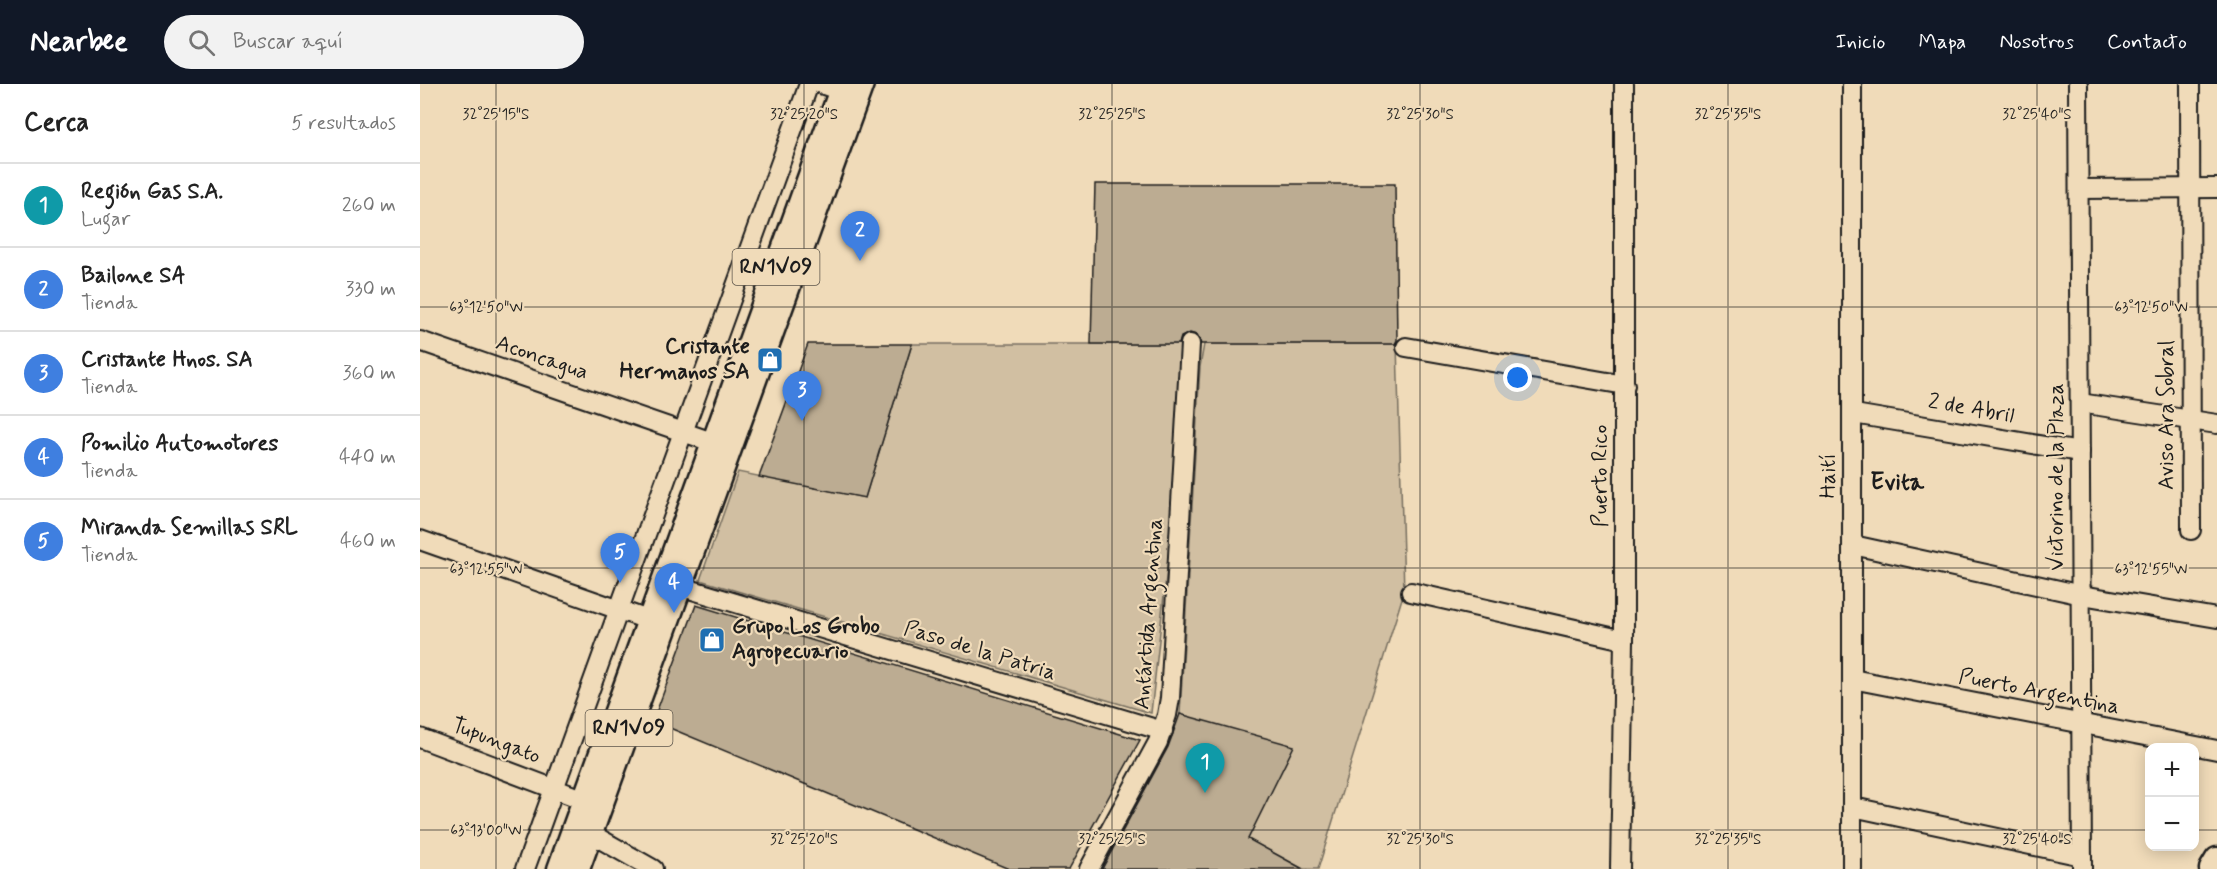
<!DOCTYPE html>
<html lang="es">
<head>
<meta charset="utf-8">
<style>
	body { margin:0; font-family:Mynerve,sans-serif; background:#f2f2f2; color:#222 }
	.controls { position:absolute; right:18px; bottom:18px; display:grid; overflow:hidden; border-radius:12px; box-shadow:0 3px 15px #0003 }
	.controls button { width:54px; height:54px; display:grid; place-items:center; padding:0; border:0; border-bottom:2px solid #e0e0e0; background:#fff; color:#222; font:30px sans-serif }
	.you { position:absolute; left:1098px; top:294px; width:21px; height:21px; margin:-15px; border:4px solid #fff; border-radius:50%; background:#1a73e8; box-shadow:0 0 0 9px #1a73e833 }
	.badge { display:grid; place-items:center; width:39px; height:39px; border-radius:50%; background:#111827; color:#fff; font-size:20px; font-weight:700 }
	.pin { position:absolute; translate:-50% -50px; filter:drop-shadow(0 2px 3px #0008) }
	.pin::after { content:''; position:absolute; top:32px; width:21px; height:18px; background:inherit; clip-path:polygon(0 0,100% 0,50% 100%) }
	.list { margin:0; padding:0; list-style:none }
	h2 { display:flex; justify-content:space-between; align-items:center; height:78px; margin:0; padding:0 24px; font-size:26px }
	h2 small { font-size:20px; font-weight:400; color:#767676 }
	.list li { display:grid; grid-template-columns:39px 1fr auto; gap:18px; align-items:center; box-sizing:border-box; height:84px; padding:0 24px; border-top:2px solid #e0e0e0 }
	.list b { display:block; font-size:22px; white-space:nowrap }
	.list p { margin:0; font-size:20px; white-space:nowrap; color:#767676 }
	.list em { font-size:20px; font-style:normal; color:#767676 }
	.icon { flex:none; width:33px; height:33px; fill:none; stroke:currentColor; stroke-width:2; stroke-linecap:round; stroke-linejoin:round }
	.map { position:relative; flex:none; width:1797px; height:785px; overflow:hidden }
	header { display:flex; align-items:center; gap:36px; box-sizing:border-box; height:84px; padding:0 30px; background:#111827; color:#fff }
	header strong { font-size:28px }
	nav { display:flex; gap:33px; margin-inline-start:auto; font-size:21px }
	.search { width:420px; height:54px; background:#f2f2f2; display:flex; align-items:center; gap:15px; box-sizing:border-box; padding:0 21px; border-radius:33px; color:#767676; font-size:22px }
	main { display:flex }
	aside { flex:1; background:#fff }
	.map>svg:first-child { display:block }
</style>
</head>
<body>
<header>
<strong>Nearbee</strong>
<div class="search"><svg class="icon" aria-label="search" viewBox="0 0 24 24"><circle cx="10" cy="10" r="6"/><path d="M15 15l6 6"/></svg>Buscar aquí</div>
<nav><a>Inicio</a><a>Mapa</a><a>Nosotros</a><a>Contacto</a></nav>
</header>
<main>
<aside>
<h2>Cerca<small>5 resultados</small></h2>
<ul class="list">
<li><span class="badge" style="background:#0f9aa8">1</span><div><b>Región Gas S.A.</b><p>Lugar</p></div><em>260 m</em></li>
<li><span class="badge" style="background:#3f7fe0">2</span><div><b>Bailone SA</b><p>Tienda</p></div><em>330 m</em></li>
<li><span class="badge" style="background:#3f7fe0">3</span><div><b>Cristante Hnos. SA</b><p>Tienda</p></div><em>360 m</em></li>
<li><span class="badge" style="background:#3f7fe0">4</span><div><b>Pomilio Automotores</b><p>Tienda</p></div><em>440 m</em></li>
<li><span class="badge" style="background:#3f7fe0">5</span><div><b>Miranda Semillas SRL</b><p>Tienda</p></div><em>460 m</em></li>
</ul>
</aside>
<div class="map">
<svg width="1797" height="785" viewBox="0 0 1797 785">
	<rect width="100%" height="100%" fill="#f0dbb9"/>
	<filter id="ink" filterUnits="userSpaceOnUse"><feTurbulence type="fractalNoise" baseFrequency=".0167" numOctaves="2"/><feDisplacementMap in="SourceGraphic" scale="12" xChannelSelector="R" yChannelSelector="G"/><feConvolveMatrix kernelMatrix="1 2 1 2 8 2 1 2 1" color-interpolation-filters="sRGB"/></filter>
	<g filter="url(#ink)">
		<g fill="#d1bfa2" stroke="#766e5f" stroke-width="1.5">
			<path d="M 492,260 L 761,260 L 749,466 L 731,629 L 280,496 L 318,388 L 445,414 Z"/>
			<path d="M 784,260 L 977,260 L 984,508 L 898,785 L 883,785 L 828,755 L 760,630 L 780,283 Z"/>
		</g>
		<g fill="#bcac92" stroke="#1c1c1c" stroke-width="1.5">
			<path d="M 675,100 L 975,100 L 977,256 L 975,260 L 781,260 L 777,251 L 770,249 L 761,253 L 759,260 L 671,260 Z"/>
			<path d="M 388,260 L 492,260 L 445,414 L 339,393 Z"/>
			<path d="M 276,521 L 720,656 L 649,785 L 589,785 L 233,637 Z"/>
			<path d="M 760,630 L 874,662 L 828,755 L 883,785 L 682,785 L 748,663 Z"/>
		</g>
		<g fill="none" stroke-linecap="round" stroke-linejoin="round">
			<defs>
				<g id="minor">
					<path d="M 401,0 L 421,7"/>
					<path d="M 1658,0 L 1662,785"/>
					<path d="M 1770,0 L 1771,446"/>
					<path d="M 1659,105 L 1797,104"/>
					<path d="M 0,257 L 292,358"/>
					<path d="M 986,263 L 1205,301"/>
					<path d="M 1660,319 L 1797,340"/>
					<path d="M 1434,330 L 1660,368"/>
					<path d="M 0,456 L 228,536"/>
					<path d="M 1433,461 L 1662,511 L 1797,534"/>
					<path d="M 259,502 L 743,647"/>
					<path d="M 991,508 L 1204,556"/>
					<path d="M 1432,595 L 1797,666"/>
					<path d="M 0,654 L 164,716"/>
					<path d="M 1433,723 L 1662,772"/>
					<path d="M 159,743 L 233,785"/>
					<path d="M 105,785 L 389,0"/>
					<path d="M 669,785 L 738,658 L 747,631 L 750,614 L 770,260"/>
					<path d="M 1200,785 L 1204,556 L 1204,0"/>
					<path d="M 1432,785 L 1432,0"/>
				</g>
				<g id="major">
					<path d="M 139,785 L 423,0"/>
					<path d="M 158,785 L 442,0"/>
					<path d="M 1791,785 L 1797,775"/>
				</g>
			</defs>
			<use href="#minor" stroke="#1c1c1c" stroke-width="22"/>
			<use href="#major" stroke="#1c1c1c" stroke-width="27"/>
			<use href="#minor" stroke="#f0dbb9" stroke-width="18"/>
			<use href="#major" stroke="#f0dbb9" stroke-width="22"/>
		</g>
	</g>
	<path fill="none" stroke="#1c1c1c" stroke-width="1.5" stroke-opacity="0.45" d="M 76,0 L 76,785M 384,0 L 384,785M 692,0 L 692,785M 1000,0 L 1000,785M 1308,0 L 1308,785M 1617,0 L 1617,785M 0,223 L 1797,223M 0,484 L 1797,484M 0,746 L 1730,746M 1774,746 L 1797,746"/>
	<defs>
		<symbol id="shop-square" viewBox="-11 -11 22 22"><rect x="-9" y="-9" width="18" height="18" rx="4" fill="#1f6fb2" stroke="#f0dbb9"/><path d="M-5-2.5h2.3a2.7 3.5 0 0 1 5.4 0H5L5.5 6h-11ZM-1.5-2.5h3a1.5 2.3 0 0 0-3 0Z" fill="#fff"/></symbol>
	</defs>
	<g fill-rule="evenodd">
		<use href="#shop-square" x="335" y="261" width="30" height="30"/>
		<use href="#shop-square" x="277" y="541" width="30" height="30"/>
	</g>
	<g text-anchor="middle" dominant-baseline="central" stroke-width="4.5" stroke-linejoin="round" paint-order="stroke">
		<g fill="#f0dbb9" stroke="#5c554b" stroke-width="1.5">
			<rect x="312.5" y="165" width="87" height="36" rx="4.5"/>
			<rect x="165.5" y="626" width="87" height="36" rx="4.5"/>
		</g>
		<g font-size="21" font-weight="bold" fill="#1c1c1c">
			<text x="356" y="183">RN1V09</text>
			<text x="209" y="644">RN1V09</text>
		</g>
		<g font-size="22" font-weight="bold" fill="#1c1c1c" stroke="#f0dbb9" text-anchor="end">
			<text x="330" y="263">Cristante<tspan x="330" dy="25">Hermanos SA</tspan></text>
			<text x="312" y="543" text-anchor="start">Grupo Los Grobo<tspan x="312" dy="25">Agropecuario</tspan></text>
		</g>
		<g font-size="22" fill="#1c1c1c" stroke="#f0dbb9">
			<text transform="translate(122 274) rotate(19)">Aconcagua</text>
			<text transform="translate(1551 325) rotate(10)">2 de Abril</text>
			<text transform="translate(1747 331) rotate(-90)">Aviso Ara Sobral</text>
			<text transform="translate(1181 392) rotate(-90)">Puerto Rico</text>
			<text transform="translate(1409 392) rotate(-90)">Haití</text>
			<text transform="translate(1637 393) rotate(-90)">Victorino de la Plaza</text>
			<text transform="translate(729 530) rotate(-86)">Antártida Argentina</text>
			<text transform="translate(560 567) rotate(17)">Paso de la Patria</text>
			<text transform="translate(1619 608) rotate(11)">Puerto Argentina</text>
			<text transform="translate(76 657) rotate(21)">Tupungato</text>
		</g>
		<g font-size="24" font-weight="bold" fill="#1c1c1c" stroke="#f0dbb9">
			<text x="1477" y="398">Evita</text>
		</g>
	</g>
	<g font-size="15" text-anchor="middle" fill="#1c1c1c" stroke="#f0dbb9" stroke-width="4.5" stroke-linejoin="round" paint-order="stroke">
		<text x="76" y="35">32°25'15"S</text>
		<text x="384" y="35">32°25'20"S</text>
		<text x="692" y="35">32°25'25"S</text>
		<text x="1000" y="35">32°25'30"S</text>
		<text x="1308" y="35">32°25'35"S</text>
		<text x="1617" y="35">32°25'40"S</text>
		<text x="1731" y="228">63°12'50"W</text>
		<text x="66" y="228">63°12'50"W</text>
		<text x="1731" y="490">63°12'55"W</text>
		<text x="66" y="490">63°12'55"W</text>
		<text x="66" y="751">63°13'00"W</text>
		<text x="384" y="760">32°25'20"S</text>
		<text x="692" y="760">32°25'25"S</text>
		<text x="1000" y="760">32°25'30"S</text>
		<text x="1308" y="760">32°25'35"S</text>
		<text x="1617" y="760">32°25'40"S</text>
	</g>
</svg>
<div class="controls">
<button>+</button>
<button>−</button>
</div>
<div class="you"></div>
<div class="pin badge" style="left:785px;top:709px;background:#0f9aa8">1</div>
<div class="pin badge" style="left:440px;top:177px;background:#3f7fe0">2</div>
<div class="pin badge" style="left:382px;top:337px;background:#3f7fe0">3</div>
<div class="pin badge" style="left:254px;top:529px;background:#3f7fe0">4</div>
<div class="pin badge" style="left:200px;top:499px;background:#3f7fe0">5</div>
</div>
</main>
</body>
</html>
